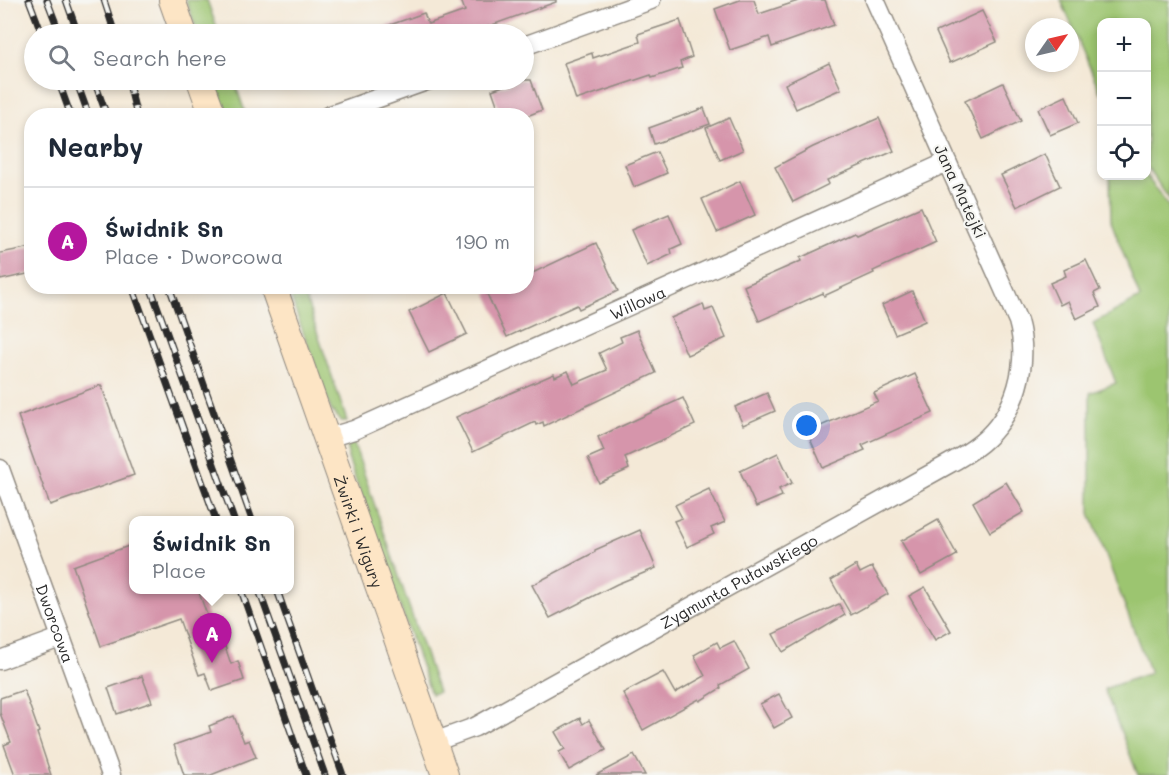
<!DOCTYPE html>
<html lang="en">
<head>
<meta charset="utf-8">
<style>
	body { margin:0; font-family:Mali,sans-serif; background:#f2f2f3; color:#1f2937 }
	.controls { position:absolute; right:18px; top:18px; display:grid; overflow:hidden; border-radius:12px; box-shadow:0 3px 9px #0003 }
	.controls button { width:54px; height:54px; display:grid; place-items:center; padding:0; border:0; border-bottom:2px solid #e0e1e3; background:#fff; color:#1f2937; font:30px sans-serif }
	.compass { position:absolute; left:1025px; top:18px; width:54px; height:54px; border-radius:50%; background:#fff; box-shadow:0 3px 9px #0003; rotate:56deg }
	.you { position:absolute; left:807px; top:426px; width:21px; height:21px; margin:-15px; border:4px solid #fff; border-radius:50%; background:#1a73e8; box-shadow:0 0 0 9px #1a73e833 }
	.badge { display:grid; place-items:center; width:39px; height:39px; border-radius:50%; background:#b5179e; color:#fff; font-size:20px; font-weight:700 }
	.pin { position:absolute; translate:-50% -50px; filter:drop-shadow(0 2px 3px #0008) }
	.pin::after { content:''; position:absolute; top:32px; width:21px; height:18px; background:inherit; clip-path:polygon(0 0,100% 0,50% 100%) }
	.popup { position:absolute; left:129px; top:516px; width:165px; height:78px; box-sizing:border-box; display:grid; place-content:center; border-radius:12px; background:#fff; filter:drop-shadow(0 2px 4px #0005); font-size:20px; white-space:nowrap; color:#747a83 }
	.popup b { font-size:22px; color:#1f2937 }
	.popup::after { content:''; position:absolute; left:50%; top:100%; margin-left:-12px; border:12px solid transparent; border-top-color:#fff }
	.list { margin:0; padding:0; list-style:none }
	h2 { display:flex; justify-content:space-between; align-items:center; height:78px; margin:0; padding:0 24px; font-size:26px }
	h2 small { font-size:20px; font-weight:400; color:#747a83 }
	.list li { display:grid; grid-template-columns:39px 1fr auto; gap:18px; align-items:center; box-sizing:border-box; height:108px; padding:0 24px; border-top:2px solid #e0e1e3 }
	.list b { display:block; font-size:22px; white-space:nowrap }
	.list p { margin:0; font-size:20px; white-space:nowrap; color:#747a83 }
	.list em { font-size:20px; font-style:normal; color:#747a83 }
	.icon { flex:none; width:33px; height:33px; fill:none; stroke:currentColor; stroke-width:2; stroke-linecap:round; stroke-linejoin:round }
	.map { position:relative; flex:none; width:1169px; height:775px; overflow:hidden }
	.search { position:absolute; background:#fff; box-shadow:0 3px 9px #0003; left:24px; top:24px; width:510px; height:66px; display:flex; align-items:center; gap:15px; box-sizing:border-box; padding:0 21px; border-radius:33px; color:#747a83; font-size:22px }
	.panel { position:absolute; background:#fff; box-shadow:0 3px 9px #0003; left:24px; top:108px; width:510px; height:186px; border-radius:24px }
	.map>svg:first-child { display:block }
</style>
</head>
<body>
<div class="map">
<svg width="1169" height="775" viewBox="0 0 1169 775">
	<rect width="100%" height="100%" fill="#f6f6f2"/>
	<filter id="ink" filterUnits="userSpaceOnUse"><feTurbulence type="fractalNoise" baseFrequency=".0167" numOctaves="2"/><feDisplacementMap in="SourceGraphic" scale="12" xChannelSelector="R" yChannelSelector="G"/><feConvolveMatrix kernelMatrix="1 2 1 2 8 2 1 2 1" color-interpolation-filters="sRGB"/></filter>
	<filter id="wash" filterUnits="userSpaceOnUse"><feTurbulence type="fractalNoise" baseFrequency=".008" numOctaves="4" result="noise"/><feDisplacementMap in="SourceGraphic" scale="24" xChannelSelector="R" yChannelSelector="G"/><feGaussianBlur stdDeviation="1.35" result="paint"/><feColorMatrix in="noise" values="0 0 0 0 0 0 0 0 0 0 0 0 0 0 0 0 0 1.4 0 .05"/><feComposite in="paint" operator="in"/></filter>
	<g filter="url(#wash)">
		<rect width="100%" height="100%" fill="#f4e9d7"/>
		<g fill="#9cc570" stroke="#64784e" stroke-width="1.5">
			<path d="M 186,0 L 207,0 L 219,34 L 198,34 Z"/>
			<path d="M 1061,0 L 1169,0 L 1169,199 L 1147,167 L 1146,22 L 1102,22 L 1101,94 Z"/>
			<path d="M 214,80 L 234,80 L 246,115 L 227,115 Z"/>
			<path d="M 1146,175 L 1169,207 L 1169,775 L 1138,775 L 1104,689 L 1150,673 L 1090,513 L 1090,393 L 1116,383 L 1093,323 L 1140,298 L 1111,221 L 1110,176 Z"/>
			<path d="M 287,287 L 302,287 L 347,421 L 341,421 L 331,410 Z"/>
			<path d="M 352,438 L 438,692 L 431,694 L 348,458 L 348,446 Z"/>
		</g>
		<g id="blocks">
			<g fill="#d695ab">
				<path d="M 461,0 L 556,0 L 556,2 L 467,34 L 371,34 L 370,32 L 424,13 L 428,24 L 465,11 Z"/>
				<path d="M 740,0 L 754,0 L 759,14 L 801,0 L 825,0 L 834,25 L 772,47 L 769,37 L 730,50 L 715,9 Z"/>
				<path d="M 982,11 L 997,42 L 950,63 L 936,32 Z"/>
				<path d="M 680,20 L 692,57 L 680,62 L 682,68 L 652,78 L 651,75 L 576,100 L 564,63 L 592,53 L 593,58 L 640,42 L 638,34 Z"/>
				<path d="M 829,63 L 841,89 L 796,109 L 785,84 Z"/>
				<path d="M 520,80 L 531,80 L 542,110 L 527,116 L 501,116 L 492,90 Z"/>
				<path d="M 1003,83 L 1021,121 L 983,139 L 965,101 Z"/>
				<path d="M 1066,96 L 1078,123 L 1050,135 L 1038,109 Z"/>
				<path d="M 704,108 L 710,124 L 654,144 L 649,128 Z"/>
				<path d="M 729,118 L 743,150 L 720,160 L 706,128 Z"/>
				<path d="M 879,118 L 894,151 L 827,180 L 829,184 L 793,202 L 775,167 L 813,147 Z"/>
				<path d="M 657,152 L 667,173 L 634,187 L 625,165 Z"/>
				<path d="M 1045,154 L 1060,186 L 1017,207 L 1001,175 Z"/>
				<path d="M 740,181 L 755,215 L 717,232 L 702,199 Z"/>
				<path d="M 921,207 L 936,242 L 873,271 L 874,273 L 824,296 L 823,293 L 759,321 L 744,286 L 801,261 L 800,258 L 855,233 L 857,235 Z"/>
				<path d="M 669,214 L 682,244 L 671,249 L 672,254 L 647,266 L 631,230 Z"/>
				<path d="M 596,243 L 618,291 L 579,309 L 577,305 L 507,337 L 487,294 L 503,286 L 526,286 L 526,276 Z"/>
				<path d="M 32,247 L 32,273 L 0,280 L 0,253 Z"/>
				<path d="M 1086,260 L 1100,290 L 1094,293 L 1100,307 L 1076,319 L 1068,301 L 1060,305 L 1050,283 L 1066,276 L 1064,270 Z"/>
				<path d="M 912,291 L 925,321 L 895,334 L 882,305 Z"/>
				<path d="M 447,293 L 467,334 L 429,352 L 409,312 Z"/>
				<path d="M 703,304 L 705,311 L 713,308 L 726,338 L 687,355 L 671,318 Z"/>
				<path d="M 637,330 L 656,373 L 544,426 L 543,422 L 536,425 L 535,422 L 473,452 L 456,417 L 554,374 L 555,377 L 568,371 L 574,384 L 607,370 L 599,353 L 622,342 L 620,337 Z"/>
				<path d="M 915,374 L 933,413 L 862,445 L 865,450 L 823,468 L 807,432 L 878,401 L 874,393 Z"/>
				<path d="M 101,385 L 134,475 L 50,505 L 18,416 Z"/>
				<path d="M 767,393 L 775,411 L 743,425 L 735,407 Z"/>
				<path d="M 683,398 L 695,425 L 625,457 L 629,469 L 599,483 L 588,458 L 604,451 L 598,437 Z"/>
				<path d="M 778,453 L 792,483 L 779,489 L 782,496 L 756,507 L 740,471 Z"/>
				<path d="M 1006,482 L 1024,512 L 990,532 L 973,502 Z"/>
				<path d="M 709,489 L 725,522 L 711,528 L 714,534 L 687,547 L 674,521 L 682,518 L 675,505 Z"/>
				<path d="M 938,520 L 957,555 L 921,575 L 901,541 Z"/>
				<path d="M 640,530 L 656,568 L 617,584 L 550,618 L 532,585 L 595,552 L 595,550 Z"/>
				<path d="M 134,544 L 134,590 L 198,590 L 214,634 L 220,632 L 231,664 L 238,661 L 244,680 L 212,691 L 205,673 L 199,675 L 179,619 L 101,646 L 73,566 Z"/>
				<path d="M 856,565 L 860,573 L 872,567 L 888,594 L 851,615 L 831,580 Z"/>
				<path d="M 925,587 L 951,631 L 935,640 L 909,596 Z"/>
				<path d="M 839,604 L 845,615 L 783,652 L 773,634 Z"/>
				<path d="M 734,641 L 749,669 L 720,685 L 721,688 L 700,701 L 699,699 L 643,730 L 623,693 L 663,672 L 675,693 L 705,676 L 694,655 L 717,642 L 720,648 Z"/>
				<path d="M 142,676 L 152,702 L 117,714 L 108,688 Z"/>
				<path d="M 24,690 L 39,732 L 37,733 L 51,775 L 15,775 L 4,745 L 11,742 L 0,713 L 0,698 Z"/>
				<path d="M 779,694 L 792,718 L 774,728 L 760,704 Z"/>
				<path d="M 234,716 L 244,742 L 249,740 L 256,757 L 211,775 L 184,775 L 174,745 L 211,732 L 209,726 Z"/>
				<path d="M 580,718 L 583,724 L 589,720 L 606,750 L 569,770 L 559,752 L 565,749 L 555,732 Z"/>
				<path d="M 634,755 L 645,775 L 596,775 Z"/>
			</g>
		</g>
	</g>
	<g filter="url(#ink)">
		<use href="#blocks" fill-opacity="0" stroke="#908a81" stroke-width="1.5"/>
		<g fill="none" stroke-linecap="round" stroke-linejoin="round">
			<defs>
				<g id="street">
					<path d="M 524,46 L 651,0"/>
					<path d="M 328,116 L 429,80"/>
					<path id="s1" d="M 327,438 L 354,430 L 947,162"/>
					<path id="s2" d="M 0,469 L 111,775"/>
					<path d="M 0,660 L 60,638"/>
					<path id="s3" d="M 434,742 L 475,727 L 945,466 C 958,459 970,452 981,443 C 1016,414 1030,364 1018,321 L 875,0"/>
				</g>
				<g id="secondary">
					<path d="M 172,0 L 184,34"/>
					<path d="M 200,80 L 213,116"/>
					<path id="s4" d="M 273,286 L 445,775"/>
				</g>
			</defs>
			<use href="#street" stroke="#908a81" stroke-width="21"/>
			<use href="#secondary" stroke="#908a81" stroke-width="28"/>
			<use href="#street" stroke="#fff" stroke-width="18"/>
			<use href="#secondary" stroke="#fde5c5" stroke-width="26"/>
			<defs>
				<g id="rail">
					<path d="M 29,0 L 42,34"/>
					<path d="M 47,0 L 60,34"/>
					<path d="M 66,0 L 78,34"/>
					<path d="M 104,0 L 115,34"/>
					<path d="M 58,80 L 71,116"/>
					<path d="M 76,80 L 89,116"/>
					<path d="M 94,80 L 107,116"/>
					<path d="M 128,80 L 137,116"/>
					<path d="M 132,286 L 216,520"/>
					<path d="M 150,286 L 234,520"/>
					<path d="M 169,286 L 252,520"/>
					<path d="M 241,590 L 306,775"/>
					<path d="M 259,590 L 325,775"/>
					<path d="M 277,590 L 343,775"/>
				</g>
			</defs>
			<use href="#rail" stroke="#2b2b2b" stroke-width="7"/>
			<use href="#rail" stroke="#f6f6f2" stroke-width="4.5" stroke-dasharray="14" stroke-linecap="butt"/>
		</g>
	</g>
	<g text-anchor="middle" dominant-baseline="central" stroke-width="4.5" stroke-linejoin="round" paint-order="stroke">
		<g font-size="16" fill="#2b2b2b" stroke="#f6f6f2">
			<text transform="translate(961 191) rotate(65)">Jana Matejki</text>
			<text stroke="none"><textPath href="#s1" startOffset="339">Willowa</textPath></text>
			<text stroke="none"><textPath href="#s4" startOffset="260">Żwirki i Wigury</textPath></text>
			<text stroke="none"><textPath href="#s3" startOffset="345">Zygmunta Puławskiego</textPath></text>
			<text stroke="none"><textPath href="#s2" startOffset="164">Dworcowa</textPath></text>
		</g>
	</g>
</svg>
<div class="controls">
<button>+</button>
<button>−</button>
<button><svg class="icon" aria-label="locate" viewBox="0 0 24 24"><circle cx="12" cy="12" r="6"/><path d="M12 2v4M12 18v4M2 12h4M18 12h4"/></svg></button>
</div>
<svg class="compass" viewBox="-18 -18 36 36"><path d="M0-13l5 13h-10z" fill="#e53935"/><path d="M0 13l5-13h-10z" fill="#747a83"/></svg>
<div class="you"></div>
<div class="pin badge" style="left:212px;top:663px">A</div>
<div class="popup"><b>Świdnik Sn</b>Place</div>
<div class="search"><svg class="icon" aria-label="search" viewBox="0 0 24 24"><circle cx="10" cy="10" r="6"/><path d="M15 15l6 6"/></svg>Search here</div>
<section class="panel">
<h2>Nearby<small></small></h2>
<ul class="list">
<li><span class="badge">A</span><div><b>Świdnik Sn</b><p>Place · Dworcowa</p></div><em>190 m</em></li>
</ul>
</section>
</div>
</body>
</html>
